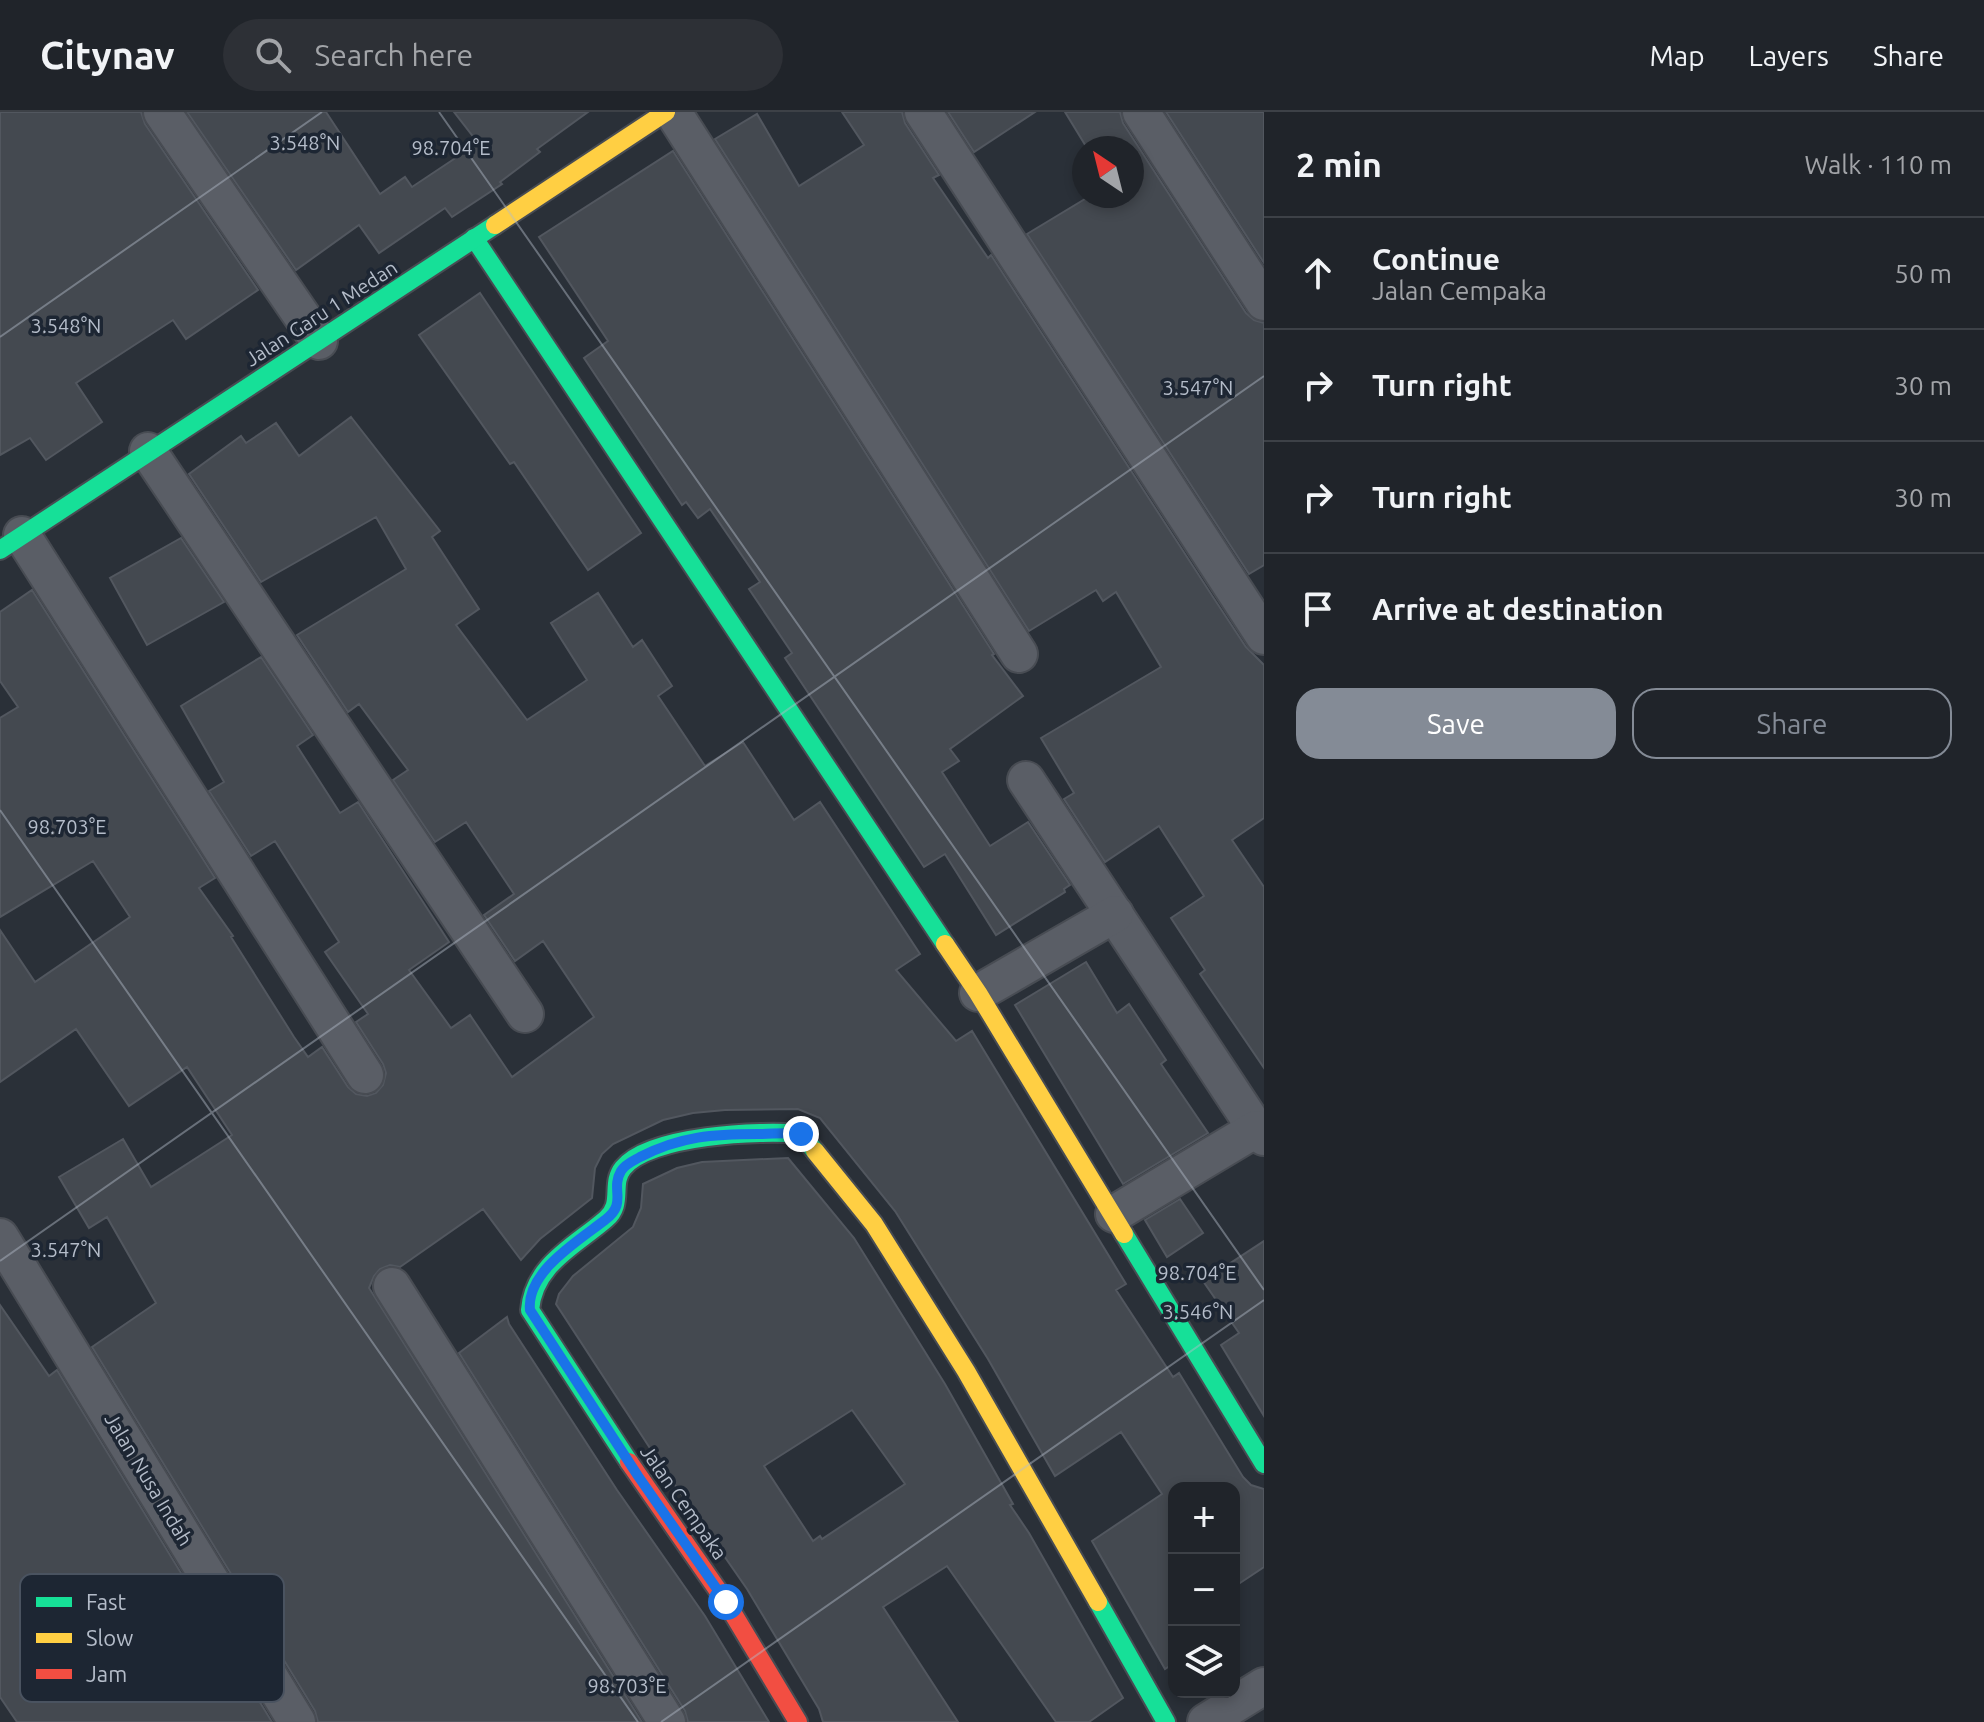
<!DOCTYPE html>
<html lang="en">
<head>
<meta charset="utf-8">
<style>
	body { margin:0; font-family:Ubuntu,sans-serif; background:#2d3036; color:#f1f3f6 }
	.controls { position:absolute; right:24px; bottom:24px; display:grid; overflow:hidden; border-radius:16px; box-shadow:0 4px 12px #0003 }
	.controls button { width:72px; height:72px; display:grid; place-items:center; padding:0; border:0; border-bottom:2px solid #3d4147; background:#20242a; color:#f1f3f6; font:40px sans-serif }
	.compass { position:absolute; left:1072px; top:24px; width:72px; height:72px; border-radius:50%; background:#20242a; box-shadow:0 4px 12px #0003; rotate:325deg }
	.stop { position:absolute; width:24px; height:24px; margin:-18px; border:6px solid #1a73e8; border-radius:50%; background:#fff }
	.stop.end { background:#1a73e8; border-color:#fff; box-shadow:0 2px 8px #0008 }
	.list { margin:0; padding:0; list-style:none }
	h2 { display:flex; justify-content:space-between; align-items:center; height:104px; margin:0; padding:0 32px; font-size:34px }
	h2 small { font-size:26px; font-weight:400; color:#a2a4a8 }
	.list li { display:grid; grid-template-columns:52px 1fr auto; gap:24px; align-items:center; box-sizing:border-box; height:112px; padding:0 32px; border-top:2px solid #3d4147 }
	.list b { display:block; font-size:30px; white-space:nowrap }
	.list p { margin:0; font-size:26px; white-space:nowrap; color:#a2a4a8 }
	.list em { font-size:26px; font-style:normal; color:#a2a4a8 }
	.actions { display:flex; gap:16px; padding:24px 32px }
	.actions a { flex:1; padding:18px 0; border:2px solid #848b96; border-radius:24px; text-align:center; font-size:28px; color:#848b96 }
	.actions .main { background:#848b96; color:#fff }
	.icon { flex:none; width:44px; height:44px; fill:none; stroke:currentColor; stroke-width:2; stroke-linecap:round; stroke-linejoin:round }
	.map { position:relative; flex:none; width:1264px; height:1610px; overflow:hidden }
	header { display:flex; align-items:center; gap:48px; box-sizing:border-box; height:112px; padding:0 40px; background:#20242a; border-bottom:2px solid #3d4147 }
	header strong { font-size:38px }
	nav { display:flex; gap:44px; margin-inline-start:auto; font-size:28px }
	.search { width:560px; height:72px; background:#2d3036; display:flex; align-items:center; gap:20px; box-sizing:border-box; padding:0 28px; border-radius:44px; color:#a2a4a8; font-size:30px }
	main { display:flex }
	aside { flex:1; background:#20242a }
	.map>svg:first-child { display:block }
</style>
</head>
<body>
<header>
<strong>Citynav</strong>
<div class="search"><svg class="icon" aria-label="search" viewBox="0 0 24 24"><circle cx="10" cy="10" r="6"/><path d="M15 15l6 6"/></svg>Search here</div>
<nav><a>Map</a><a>Layers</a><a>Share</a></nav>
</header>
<main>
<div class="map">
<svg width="1264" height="1610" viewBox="0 0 1264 1610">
	<rect width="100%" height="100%" fill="#2a3038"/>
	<g fill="#444950" stroke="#52575f" stroke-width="2" fill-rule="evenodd">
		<path d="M 0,0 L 141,0 L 145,12 L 258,178 L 186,227 L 173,208 L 76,271 L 102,310 L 46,348 L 30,326 L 0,343 Z"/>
		<path d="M 187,0 L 326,0 L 380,82 L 405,65 L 412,75 L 478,31 L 454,0 L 588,0 L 537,37 L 540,40 L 500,70 L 502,72 L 452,105 L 445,96 L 379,141 L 359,113 L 296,158 Z"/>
		<path d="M 842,0 L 902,0 L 905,11 L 939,63 L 933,66 L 988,146 L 991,143 L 1213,485 L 1246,535 L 1264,553 L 1264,706 L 1232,728 L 1264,775 L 1264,956 L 1200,862 L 1205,858 L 1171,806 L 1204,784 L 1159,714 L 1105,750 L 1064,687 L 1074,681 L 1041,626 L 1161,555 L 1116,480 L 1103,489 L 1096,478 L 1029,519 L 715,27 L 757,2 L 799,74 L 864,33 Z"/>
		<path d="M 948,0 L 1035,0 L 974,40 Z"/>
		<path d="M 1065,0 L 1120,0 L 1123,11 L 1246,201 L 1254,208 L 1264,211 L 1264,453 L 1249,462 L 1027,122 L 1090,84 L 1132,84 L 1132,36 L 1087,36 Z"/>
		<path d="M 1166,0 L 1264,0 L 1264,151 Z"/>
		<path d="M 673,39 L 994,542 L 992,543 L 1023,584 L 950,637 L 959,649 L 942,660 L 990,734 L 1028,710 L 1070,773 L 1064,777 L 1065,780 L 996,823 L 945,742 L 924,755 L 785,546 L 792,541 L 749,477 L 760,470 L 710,397 L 698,406 L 686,390 L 682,393 L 584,246 L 608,229 L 539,125 Z"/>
		<path d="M 480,181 L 641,421 L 588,458 L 514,350 L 510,352 L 419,223 Z"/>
		<path d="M 351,305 L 440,419 L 432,425 L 479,497 L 456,513 L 527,608 L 587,568 L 551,511 L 598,481 L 633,535 L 642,528 L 672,574 L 658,584 L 705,654 L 743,630 L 794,708 L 820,690 L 920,842 L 896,858 L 956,929 L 972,919 L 1126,1172 L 1116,1178 L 1173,1265 L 1179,1261 L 1243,1365 L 1251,1373 L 1264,1377 L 1264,1455 L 1234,1475 L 1234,1376 L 1174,1376 L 1174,1551 L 1165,1557 L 1092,1429 L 1162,1382 L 1121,1320 L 1055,1364 L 988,1247 L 895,1099 L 820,1006 L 798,997 L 725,998 L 693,1001 L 663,1008 L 613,1032 L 602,1042 L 595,1056 L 592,1086 L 540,1127 L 521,1148 L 483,1097 L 400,1155 L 390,1153 L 380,1157 L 374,1164 L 369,1176 L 642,1610 L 318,1610 L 315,1599 L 92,1235 L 156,1191 L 107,1105 L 89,1116 L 59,1065 L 123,1027 L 151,1075 L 232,1023 L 187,955 L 129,994 L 76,917 L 0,970 L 0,818 L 35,870 L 130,805 L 93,749 L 0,805 L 0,606 L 18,595 L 0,569 L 0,500 L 32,478 L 215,766 L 199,776 L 233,824 L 231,825 L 294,925 L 308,945 L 322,935 L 348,975 L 356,982 L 367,984 L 376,981 L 383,973 L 386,961 L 383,952 L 356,910 L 368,902 L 325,840 L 339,830 L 275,729 L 251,744 L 209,679 L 224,670 L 181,594 L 261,545 L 313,623 L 297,634 L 340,701 L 358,690 L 449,830 L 409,858 L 451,916 L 470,903 L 512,965 L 594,905 L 543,829 L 515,849 L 484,803 L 514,782 L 466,710 L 435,730 L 393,668 L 408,658 L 359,592 L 348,600 L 297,523 L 406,457 L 376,405 L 261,470 L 189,362 L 241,324 L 246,331 L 276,311 L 299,344 Z"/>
		<path d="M 181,426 L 224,490 L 147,533 L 110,466 Z"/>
		<path d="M 1086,850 L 1117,901 L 1129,892 L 1166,948 L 1161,952 L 1208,1021 L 1123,1072 L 1015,893 Z"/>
		<path d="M 788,1046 L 854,1126 L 945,1272 L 1013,1392 L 1010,1393 L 1029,1421 L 1123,1586 L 1089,1610 L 1056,1610 L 947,1454 L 883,1495 L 958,1610 L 823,1610 L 819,1597 L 747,1477 L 659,1350 L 556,1192 L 559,1182 L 573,1164 L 633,1115 L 641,1096 L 643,1072 L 677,1056 L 702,1050 ZM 852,1298 L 905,1372 L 822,1427 L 820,1424 L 813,1429 L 764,1354 Z"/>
		<path d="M 1180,1087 L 1203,1121 L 1167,1145 L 1145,1108 Z"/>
		<path d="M 1264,1129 L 1264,1304 L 1221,1233 L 1239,1221 L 1203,1169 Z"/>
		<path d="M 0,1193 L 49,1264 L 57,1258 L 272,1610 L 17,1610 L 0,1585 Z"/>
		<path d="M 507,1205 L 509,1212 L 617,1378 L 705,1504 L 769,1610 L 688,1610 L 685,1599 L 459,1241 Z"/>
	</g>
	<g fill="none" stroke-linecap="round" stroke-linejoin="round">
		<defs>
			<g id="street">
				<path d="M 162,0 L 319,229"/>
				<path d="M 673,0 L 1019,542"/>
				<path d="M 923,0 L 1264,524"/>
				<path d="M 1141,0 L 1264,190"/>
				<path d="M 148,339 L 525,902"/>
				<path d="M 22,423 L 365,963"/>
				<path d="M 1026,668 L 1256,1017"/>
				<path d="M 978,881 L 1115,802"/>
				<path d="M 1114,1102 L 1256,1017 L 1264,1025"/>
				<path d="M 0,1125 L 297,1610"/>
				<path d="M 392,1174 L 667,1610"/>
				<path d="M 1206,1610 L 1264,1574"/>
			</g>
			<g id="fast">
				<path d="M 474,126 L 945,832"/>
				<path d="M 0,438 L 495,113"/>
				<path d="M 1124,1122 L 1264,1352"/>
				<path d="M 629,1350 L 530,1198 C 534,1152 575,1134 606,1107 C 624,1092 610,1072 623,1056 C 649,1023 761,1018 801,1022 L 815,1039"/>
				<path d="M 1098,1490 L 1166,1610"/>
			</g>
			<g id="slow">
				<path d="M 495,113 L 666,0"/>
				<path d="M 945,832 L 978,881 L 1124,1122"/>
				<path d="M 815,1039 L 874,1112 L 966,1259 L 1098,1490"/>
			</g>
			<path id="jam" d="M 629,1350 L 726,1490 L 798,1610"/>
		</defs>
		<use href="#street" stroke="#484c53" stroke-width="40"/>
		<use href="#fast" stroke="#484c53" stroke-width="22"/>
		<use href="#slow" stroke="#484c53" stroke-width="22"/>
		<use href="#jam" stroke="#484c53" stroke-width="22"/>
		<use href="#street" stroke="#5a5e66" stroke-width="36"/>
		<use href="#fast" stroke="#16e098" stroke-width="18"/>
		<use href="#slow" stroke="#ffcf43" stroke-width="18"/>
		<use href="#jam" stroke="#f24e42" stroke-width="18"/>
	</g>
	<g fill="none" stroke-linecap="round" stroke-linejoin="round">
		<path stroke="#1a73e8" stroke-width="10" d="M 726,1490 L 638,1364 L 530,1198 C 526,1160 578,1129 605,1108 C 628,1091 610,1078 621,1059 C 625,1052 633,1049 640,1045 C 681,1024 714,1022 758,1022 C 773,1022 787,1020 801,1022"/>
	</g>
	<path fill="none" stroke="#b4bcc9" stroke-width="2" stroke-opacity="0.45" d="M 439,0 L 1264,1178M 0,225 L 322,0M 0,698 L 638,1610M 0,1149 L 1264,264M 661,1610 L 1264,1188"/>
	<g text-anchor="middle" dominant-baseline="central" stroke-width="7" stroke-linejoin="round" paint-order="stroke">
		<g font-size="20" fill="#b4bcc9" stroke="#1d2633">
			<text transform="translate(321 201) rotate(-33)">Jalan Garu 1 Medan</text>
			<text transform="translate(149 1367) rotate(59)">Jalan Nusa Indah</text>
			<text transform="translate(684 1390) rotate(55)">Jalan Cempaka</text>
		</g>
	</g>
	<rect x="20" y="1462" width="264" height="128" rx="12" fill="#1d2633" stroke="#4a5360" stroke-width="2"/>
	<rect x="36" y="1485" width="36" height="10" fill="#16e098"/>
	<rect x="36" y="1521" width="36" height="10" fill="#ffcf43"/>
	<rect x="36" y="1557" width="36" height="10" fill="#f24e42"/>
	<g font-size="22" fill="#b4bcc9">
		<text x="86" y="1498">Fast</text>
		<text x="86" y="1534">Slow</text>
		<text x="86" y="1570">Jam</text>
	</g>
	<g font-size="20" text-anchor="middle" fill="#b4bcc9" stroke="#1d2633" stroke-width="7" stroke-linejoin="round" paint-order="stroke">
		<text x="305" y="38">3.548°N</text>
		<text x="451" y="43">98.704°E</text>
		<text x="66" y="221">3.548°N</text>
		<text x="1198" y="283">3.547°N</text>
		<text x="67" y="722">98.703°E</text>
		<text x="66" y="1145">3.547°N</text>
		<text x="1197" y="1168">98.704°E</text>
		<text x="1198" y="1207">3.546°N</text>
		<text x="627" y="1581">98.703°E</text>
	</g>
</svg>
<div class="controls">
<button>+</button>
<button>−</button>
<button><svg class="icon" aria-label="layers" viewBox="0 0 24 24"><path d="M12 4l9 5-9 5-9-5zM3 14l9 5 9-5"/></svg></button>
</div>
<svg class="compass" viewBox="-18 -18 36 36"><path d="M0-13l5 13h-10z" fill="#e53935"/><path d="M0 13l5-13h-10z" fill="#a2a4a8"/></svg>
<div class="stop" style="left:726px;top:1490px"></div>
<div class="stop end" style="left:801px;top:1022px"></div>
</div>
<aside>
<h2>2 min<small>Walk · 110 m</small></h2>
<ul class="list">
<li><svg class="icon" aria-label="ahead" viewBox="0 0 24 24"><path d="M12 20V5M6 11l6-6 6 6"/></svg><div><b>Continue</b><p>Jalan Cempaka</p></div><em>50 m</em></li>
<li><svg class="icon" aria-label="right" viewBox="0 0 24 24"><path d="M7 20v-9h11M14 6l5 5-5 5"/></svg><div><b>Turn right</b></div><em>30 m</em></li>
<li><svg class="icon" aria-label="right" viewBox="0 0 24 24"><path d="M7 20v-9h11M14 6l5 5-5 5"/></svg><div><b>Turn right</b></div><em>30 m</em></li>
<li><svg class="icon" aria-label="arrive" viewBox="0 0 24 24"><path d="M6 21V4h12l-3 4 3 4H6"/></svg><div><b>Arrive at destination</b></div></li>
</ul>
<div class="actions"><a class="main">Save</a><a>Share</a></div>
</aside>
</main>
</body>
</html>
